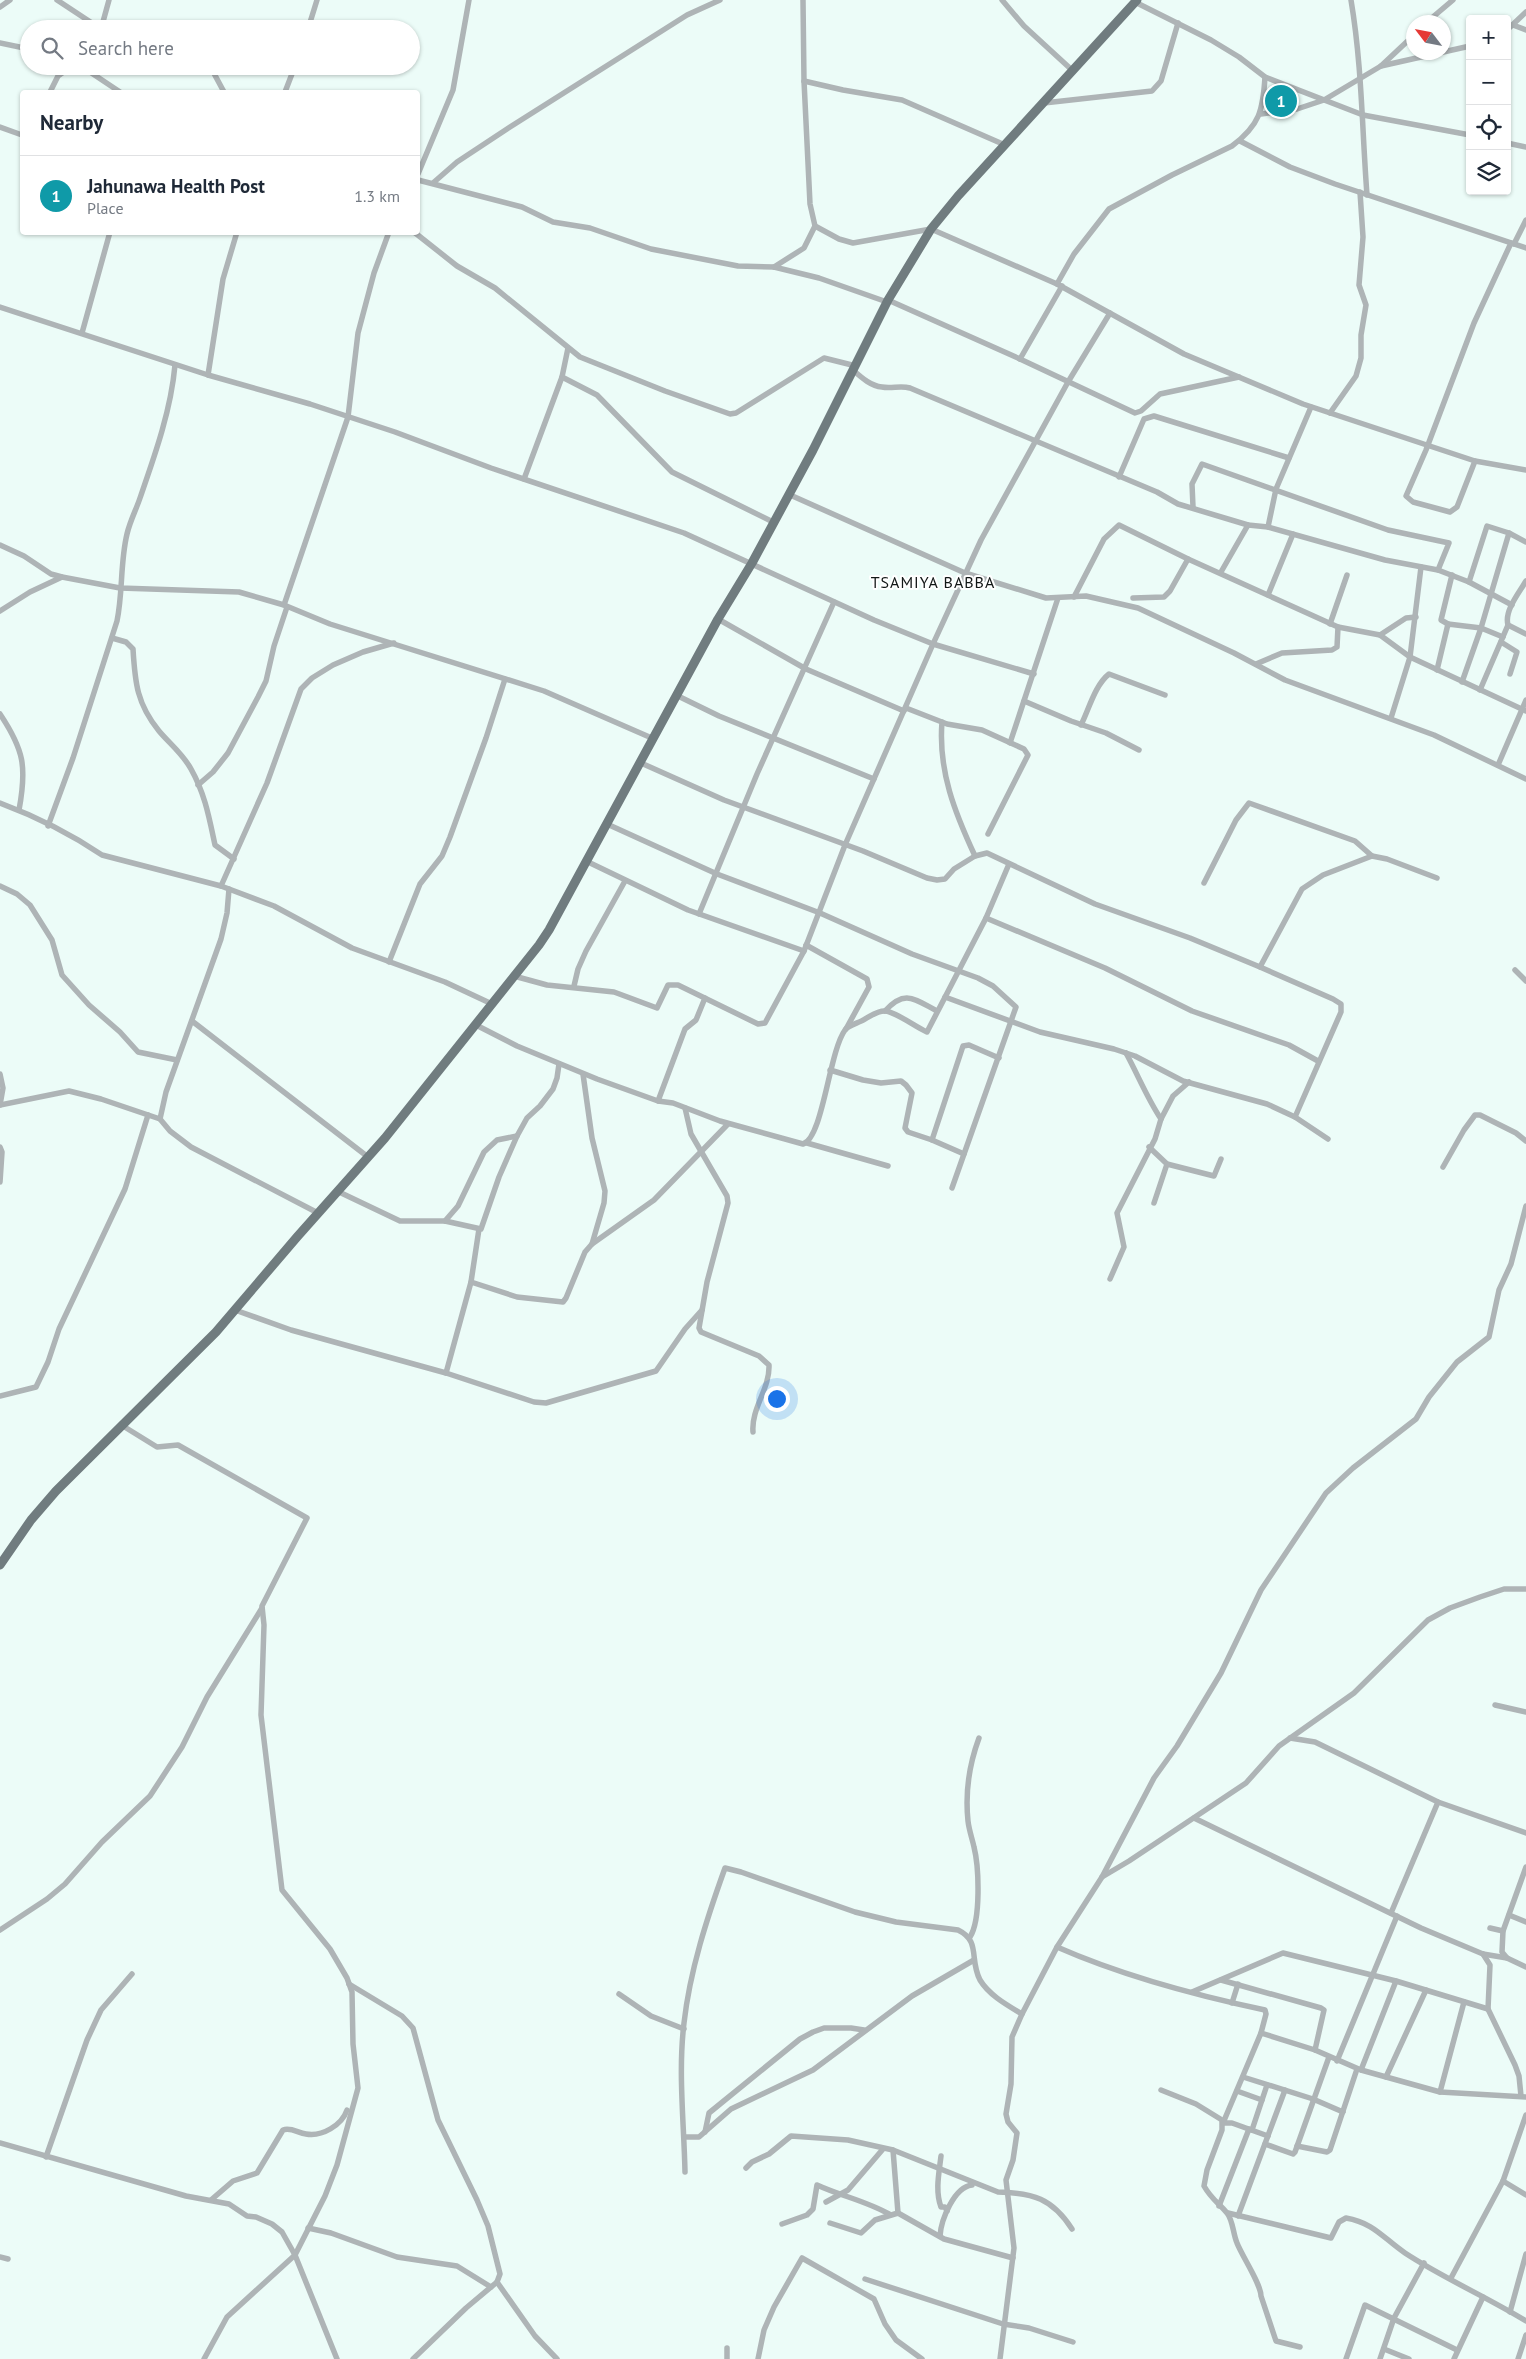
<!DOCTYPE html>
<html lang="en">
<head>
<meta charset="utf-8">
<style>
	body { margin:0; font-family:"PT Sans",sans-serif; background:#f2f2f3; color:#1f2937 }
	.controls { position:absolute; right:15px; top:15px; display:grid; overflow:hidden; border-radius:5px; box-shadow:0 1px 4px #0004 }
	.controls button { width:45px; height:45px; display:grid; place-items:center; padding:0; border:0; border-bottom:1px solid #e0e1e3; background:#fff; color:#1f2937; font:25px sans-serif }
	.compass { position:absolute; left:1406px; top:15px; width:45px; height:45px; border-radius:50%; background:#fff; box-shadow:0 1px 4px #0004; rotate:302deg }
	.you { position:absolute; left:776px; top:1398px; width:18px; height:18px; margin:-12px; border:4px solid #fff; border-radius:50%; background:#1a73e8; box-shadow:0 0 0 8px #1a73e833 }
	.badge { display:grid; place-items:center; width:32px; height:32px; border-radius:50%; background:#111827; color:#fff; font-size:16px; font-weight:700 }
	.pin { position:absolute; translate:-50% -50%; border:2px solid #fff; box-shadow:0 1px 5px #0006 }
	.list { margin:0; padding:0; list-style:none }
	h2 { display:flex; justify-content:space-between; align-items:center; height:65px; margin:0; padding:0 20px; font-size:21px }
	h2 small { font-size:16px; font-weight:400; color:#747a83 }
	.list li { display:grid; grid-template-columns:32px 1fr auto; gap:15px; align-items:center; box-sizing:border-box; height:80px; padding:0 20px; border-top:1px solid #e0e1e3 }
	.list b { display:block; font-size:19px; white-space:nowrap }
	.list p { margin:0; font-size:16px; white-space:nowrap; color:#747a83 }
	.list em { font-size:16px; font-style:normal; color:#747a83 }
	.icon { flex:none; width:28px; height:28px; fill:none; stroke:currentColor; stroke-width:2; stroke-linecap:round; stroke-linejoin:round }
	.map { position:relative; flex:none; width:1526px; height:2359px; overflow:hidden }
	.search { position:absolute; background:#fff; box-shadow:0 1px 4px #0004; left:20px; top:20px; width:400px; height:55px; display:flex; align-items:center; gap:12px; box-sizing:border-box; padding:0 18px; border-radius:28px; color:#747a83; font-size:19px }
	.panel { position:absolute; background:#fff; box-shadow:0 1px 4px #0004; left:20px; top:90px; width:400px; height:145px; border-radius:5px }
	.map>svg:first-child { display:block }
</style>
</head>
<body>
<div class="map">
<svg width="1526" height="2359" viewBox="0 0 1526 2359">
	<rect width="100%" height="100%" fill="#ecfcf8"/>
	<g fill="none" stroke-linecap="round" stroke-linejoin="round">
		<g stroke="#aeb4b6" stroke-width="5.5">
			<path d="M 57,0 L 101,29 L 109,0"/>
			<path d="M 803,0 L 804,81 L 810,204 L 815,226 L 839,239 L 853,243 L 931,229 L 1057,284 L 1184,354 L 1303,404 L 1475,461 L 1526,470"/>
			<path d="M 1002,0 L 1024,26 L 1073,71"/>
			<path d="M 1351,0 C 1362,65 1362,130 1367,195"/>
			<path d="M 1135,2 L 1211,40 L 1239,57 L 1265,77 L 1363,115 L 1470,135"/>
			<path d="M 0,7 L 10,0"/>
			<path d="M 1427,22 L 1453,0"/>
			<path d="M 1513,25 L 1526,30"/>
			<path d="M 308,29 L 317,0"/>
			<path d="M 1507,30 L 1526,12"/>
			<path d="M 0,43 L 29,49"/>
			<path d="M 81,66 L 120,92"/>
			<path d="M 210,66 L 224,92"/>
			<path d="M 1381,66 L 1470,46"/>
			<path d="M 804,81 L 843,90 L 902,100 L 1005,145"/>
			<path d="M 50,92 L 58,76 L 72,66"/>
			<path d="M 285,92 L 295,66"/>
			<path d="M 1044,103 L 1152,91 L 1161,81 L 1178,23"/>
			<path d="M 1261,114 L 1297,109 L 1324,100 L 1381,66 L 1414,35"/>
			<path d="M 0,127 L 22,135"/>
			<path d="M 1240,141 L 1290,167 L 1335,184 L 1526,248"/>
			<path d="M 1507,143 L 1526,147"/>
			<path d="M 418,174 L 453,90 L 469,0"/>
			<path d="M 418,180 L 522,207 L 553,222 L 590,228 L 651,249 L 738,266 L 774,267 L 819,278 L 887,302"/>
			<path d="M 433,183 L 457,162 L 510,127 L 687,15 L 720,0"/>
			<path d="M 414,232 L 457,266 L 495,288 L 580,357 L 665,391 L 730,414 L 736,413 L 824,358 L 856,366"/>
			<path d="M 1514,244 L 1526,220"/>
			<path d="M 774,267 L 804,248 L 815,226"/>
			<path d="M 1057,284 L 1074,254 L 1109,209 L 1172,175 L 1232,146 C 1260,125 1263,110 1265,77"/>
			<path d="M 888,300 L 1020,359 L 1135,413 L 1141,411 L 1160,394 L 1239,377"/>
			<path d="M 0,307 L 208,375 L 310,404 L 395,432 L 491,468 L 684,533 L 874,620 L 933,644 L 1034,674"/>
			<path d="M 82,333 L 110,232"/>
			<path d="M 1020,359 L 1062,286"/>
			<path d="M 854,371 C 862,378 871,386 882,387 C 892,389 900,385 910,388 L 1157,492 L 1178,504 L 1248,525 L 1268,527 L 1385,560 L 1438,570 L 1469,582 L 1512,605"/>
			<path d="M 208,375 L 223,279 L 237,232"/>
			<path d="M 562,377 L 597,395 L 672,472 L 773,522"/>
			<path d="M 1330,413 L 1356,376 L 1361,358 L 1361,335 L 1366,305 L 1359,285 L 1363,237 L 1360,192"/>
			<path d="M 1475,461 L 1457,507 L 1450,512 L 1413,502 L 1406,496 L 1426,450 L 1474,323 L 1511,243"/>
			<path d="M 1119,477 L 1144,419 L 1154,416 L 1289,458"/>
			<path d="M 524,479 L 562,377 L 568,348"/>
			<path d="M 788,494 L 965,573 L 1046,598 L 1086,596 L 1138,608 L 1234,653 L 1285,680 L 1434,735 L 1526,779"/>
			<path d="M 1193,507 L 1192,484 L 1202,464 L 1388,530 L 1449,543 L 1438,570"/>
			<path d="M 1268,527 L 1276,489 L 1311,407"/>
			<path d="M 0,545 L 24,556 L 51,574 L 62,577 L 120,588 L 239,592 L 284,605 L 330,624 L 544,691 L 654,739"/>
			<path d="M 1221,572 L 1248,525"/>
			<path d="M 1526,581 C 1519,593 1504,611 1508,625 L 1526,634"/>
			<path d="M 1469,582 L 1487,526 L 1509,533"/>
			<path d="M 1268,595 L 1293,534"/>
			<path d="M 1074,597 L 1104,539 L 1119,525 L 1188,559"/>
			<path d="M 1133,598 L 1164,597 L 1170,591 L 1188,559 L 1338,627 L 1380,635 L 1410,657 L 1526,711"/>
			<path d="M 284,605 L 348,417 L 358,333 L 374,273 L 389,232"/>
			<path d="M 0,611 L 30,592 L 62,577"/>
			<path d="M 718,619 L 806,669 L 904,711"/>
			<path d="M 1330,624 L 1347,575"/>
			<path d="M 1448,624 L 1441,620 L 1452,575"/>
			<path d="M 1380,635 L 1406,618 L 1416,617"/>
			<path d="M 112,638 L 126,642 L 133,649 C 135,683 137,704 159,731 C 169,743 183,754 191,769 C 205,794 209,817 215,845 L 234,859"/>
			<path d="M 1501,642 L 1517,652 L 1510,674"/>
			<path d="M 1256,664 L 1282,653 L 1332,650 L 1337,647 L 1338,627"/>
			<path d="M 1437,670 L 1448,624 L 1481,628 L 1509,533 L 1526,542"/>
			<path d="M 1462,682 L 1481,628 L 1503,637"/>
			<path d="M 1480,690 L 1508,625"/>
			<path d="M 678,696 L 719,716 L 874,779"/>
			<path d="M 1024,701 L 1071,721 L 1106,733 L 1139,750"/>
			<path d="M 906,708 L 947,724 L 982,730 L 1024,749 L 1028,755 L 988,834"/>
			<path d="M 0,714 C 24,750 27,767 19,810"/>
			<path d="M 1391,718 L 1410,657 L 1421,567"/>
			<path d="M 942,722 C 938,771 955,813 975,856"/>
			<path d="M 1081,725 C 1089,709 1095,685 1109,674 L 1165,695"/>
			<path d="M 1010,743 L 1058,598"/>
			<path d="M 641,763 L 724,800 L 863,851 L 927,878 L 937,880 L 945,879 L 954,869 L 975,856 L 987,853 L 1095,904 L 1190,938 L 1260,967"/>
			<path d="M 1498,765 L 1526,700"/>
			<path d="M 198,785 L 213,772 L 228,753 L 258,697 L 266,681 L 274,646 L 287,607"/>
			<path d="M 0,803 C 35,816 71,834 102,855 L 221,886 L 274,906 L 352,948 L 445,982 L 492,1004"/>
			<path d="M 607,824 L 717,874 L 820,913 L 912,954 L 978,978 L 993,986 L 1016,1007 L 952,1188"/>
			<path d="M 48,826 L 73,758 L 117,621 C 123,592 120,563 127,534 C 130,521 136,510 140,498 C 155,455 171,410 175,365"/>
			<path d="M 586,861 L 688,910 L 804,951"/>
			<path d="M 1204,883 L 1236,820 L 1249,803 L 1355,841 L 1372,856"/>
			<path d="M 0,886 L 17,894 L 30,905 L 52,940 L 62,975 L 89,1005 L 120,1032 L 138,1052 L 177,1060"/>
			<path d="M 221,886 L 267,783 L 301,689 L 312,678 L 333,665 L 363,652 L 394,643"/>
			<path d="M 699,914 L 757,774 L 834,602"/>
			<path d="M 986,918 L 1009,864"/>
			<path d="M 806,945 L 867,979 L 869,987 L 846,1029"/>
			<path d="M 389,962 L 420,884 L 442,856 L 450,837 L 486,738 L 505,679"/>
			<path d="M 1515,970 L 1526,981"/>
			<path d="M 514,976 L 547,985 L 614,992 L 657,1008 L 668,985 L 678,985 L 758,1024 L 765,1023 L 804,951 L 845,845 L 933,644 L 981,540 L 1068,382 L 1110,313"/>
			<path d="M 574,986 L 578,969 L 586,951 L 625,881"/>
			<path d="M 945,997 L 1040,1032 L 1114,1049 L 1135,1056 L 1183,1081 L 1267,1104 L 1295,1117 L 1328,1139"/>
			<path d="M 885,1011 C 905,989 914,999 937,1011"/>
			<path d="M 192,1021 L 368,1157"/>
			<path d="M 476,1025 L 517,1046 L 597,1079 L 658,1101 L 673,1103 L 720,1121 L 803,1144 C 823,1138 829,1052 845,1030 C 848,1025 859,1023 865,1019 C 871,1016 878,1010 886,1011 C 899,1014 914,1026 927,1032 L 986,918 L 1105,968 L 1192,1011 L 1289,1045 L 1318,1061"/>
			<path d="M 1126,1053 C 1138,1075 1147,1098 1161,1119"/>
			<path d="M 830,1070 L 863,1080 L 881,1083 L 901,1081 L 906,1085 L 912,1093 L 905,1128 L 908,1132 L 932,1140 L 963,1046 L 969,1045 L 999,1058"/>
			<path d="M 0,1074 L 3,1088 L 0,1105"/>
			<path d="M 583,1074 L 592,1138 L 605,1191 L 604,1203 L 592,1244"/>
			<path d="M 658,1101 L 685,1029 L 696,1020 L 705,998"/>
			<path d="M 0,1105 L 69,1091 L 101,1099 L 160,1119 L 170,1131 L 191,1147 L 318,1213"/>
			<path d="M 685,1108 L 691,1134 L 727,1196 L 728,1203 L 707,1282 L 699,1328 L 701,1332 L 759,1356 L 769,1365 C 770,1389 751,1408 753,1432"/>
			<path d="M 1295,1117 L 1341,1012 L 1341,1004 L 1333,999 L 1260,967 L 1302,889 L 1323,875 L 1372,856 L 1387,859 L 1437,878"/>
			<path d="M 160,1119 L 166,1092 L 221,939 L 227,913 L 229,889"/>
			<path d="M 932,1140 L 964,1154"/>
			<path d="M 807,1143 L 888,1166"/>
			<path d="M 0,1147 L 2,1152 L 0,1182"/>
			<path d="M 1149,1147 L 1167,1164 L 1214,1176 L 1221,1159"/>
			<path d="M 1443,1167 L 1464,1130 L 1475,1115 L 1480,1115 L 1516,1133 L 1526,1141"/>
			<path d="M 337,1191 L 400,1221 L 445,1221 L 481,1229 L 499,1177 L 517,1136 L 527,1118 L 540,1106 L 553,1089 L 557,1078 L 559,1064"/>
			<path d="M 1154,1203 L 1167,1164"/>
			<path d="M 445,1221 L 458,1206 L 484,1152 L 497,1140 L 517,1136"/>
			<path d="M 1110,1279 L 1124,1247 L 1117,1213 L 1155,1139 L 1161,1119 L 1173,1096 L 1189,1082"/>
			<path d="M 471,1282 L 517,1297 L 563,1302 L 566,1298 L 585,1252 L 592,1244 L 654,1200 L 728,1124"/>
			<path d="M 235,1310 L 291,1330 L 446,1373 L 534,1402 L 546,1403 L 656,1371 L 685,1329 L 702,1310"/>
			<path d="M 446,1373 L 471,1282 L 479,1229"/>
			<path d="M 0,1396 L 36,1387 L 48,1362 L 59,1329 L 125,1189 L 148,1115"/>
			<path d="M 123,1426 L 157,1447 L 178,1445 L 307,1518 L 262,1606 L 264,1625 L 261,1715 L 282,1890 L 330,1949 L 347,1978 L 352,1992 L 353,2044 L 358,2088 L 337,2165 L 325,2196 L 295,2255 L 227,2317 L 204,2359"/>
			<path d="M 1495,1705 L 1526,1712"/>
			<path d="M 1290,1738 L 1315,1742 L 1438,1802 L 1526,1833"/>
			<path d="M 1194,1818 L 1421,1928 L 1483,1954 L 1507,1958"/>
			<path d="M 1526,1867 L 1503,1931 L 1502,1952 L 1507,1958 L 1526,1967"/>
			<path d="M 1102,1877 L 1129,1861 L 1246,1783 L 1279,1746 L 1354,1693 L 1428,1620 L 1450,1608 L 1480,1597 L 1504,1589 L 1526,1589"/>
			<path d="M 1391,1913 L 1438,1802"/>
			<path d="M 1509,1915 L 1526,1922"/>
			<path d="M 1490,1928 L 1503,1931"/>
			<path d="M 0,1930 L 47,1899 L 65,1884 L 102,1842 L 150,1796 L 182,1747 L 207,1697 L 262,1608"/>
			<path d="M 970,1937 C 981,1920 979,1867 974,1847 C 972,1838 969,1830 968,1821 C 965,1792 969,1765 979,1738"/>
			<path d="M 1057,1947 C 1123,1976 1194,1995 1265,2010 L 1266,2014 L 1261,2033"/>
			<path d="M 1483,1954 L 1490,1965 L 1488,2009 L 1515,2065 L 1519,2076 L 1521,2096"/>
			<path d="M 1221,1980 L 1321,2008 L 1324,2010 L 1315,2050"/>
			<path d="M 349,1984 L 402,2016 L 413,2028 L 438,2120 L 477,2200 L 488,2226 L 500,2274 L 497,2282 L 466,2308 L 413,2359"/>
			<path d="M 1192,1992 L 1283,1953 L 1396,1981 L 1488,2009"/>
			<path d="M 619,1994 L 651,2016 L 684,2029"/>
			<path d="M 1232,2003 L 1238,1984"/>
			<path d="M 1337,2061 L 1397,1916"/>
			<path d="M 1361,2070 L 1396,1981"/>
			<path d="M 1243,2077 L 1313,2099 L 1343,2112"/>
			<path d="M 1386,2077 L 1426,1990"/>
			<path d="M 1161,2090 L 1196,2104 L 1222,2120 L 1222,2130 L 1207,2170 L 1204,2186 C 1212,2200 1219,2203 1227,2213 C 1233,2220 1233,2234 1237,2243 C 1242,2256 1261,2284 1261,2296 L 1276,2341 L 1300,2347"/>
			<path d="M 1237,2091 L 1262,2100"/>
			<path d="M 1440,2092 L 1464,2002"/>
			<path d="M 1252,2130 L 1267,2085"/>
			<path d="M 705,2132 L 709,2113 L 800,2039 L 813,2032 L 824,2028 L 851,2028 L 864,2030"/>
			<path d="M 1268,2136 L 1232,2123 L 1223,2123 L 1261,2033 L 1315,2050 L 1361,2070 L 1440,2092 L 1526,2097"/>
			<path d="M 684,2137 L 699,2137 L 731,2109 L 813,2070 L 912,1996 L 974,1960"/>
			<path d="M 0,2143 L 186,2196 L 229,2204 L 247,2216 L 256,2217 L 272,2224 L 282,2232 L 295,2255 L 337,2359"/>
			<path d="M 1265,2144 L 1293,2154 L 1295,2152 L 1329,2057"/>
			<path d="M 1297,2146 L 1327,2152 L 1330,2150 L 1357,2069"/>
			<path d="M 893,2150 L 898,2213"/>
			<path d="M 941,2156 C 939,2173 935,2191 941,2207 L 945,2207 L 947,2211"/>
			<path d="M 46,2157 L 87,2040 L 101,2010 L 132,1974"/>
			<path d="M 746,2168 L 752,2162 L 769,2154 L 791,2136 L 848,2140 L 893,2150 L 998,2192 C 1033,2193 1052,2198 1072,2229"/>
			<path d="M 685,2172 C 684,2123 678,2072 684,2023 C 690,1970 707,1918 725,1868 L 741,1872 L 855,1912 L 896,1922 L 958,1930 C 981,1941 969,1959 980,1980 C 989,1995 1007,2005 1022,2014"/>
			<path d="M 1503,2181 L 1526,2195"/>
			<path d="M 211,2200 L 233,2181 L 257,2173 L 283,2130 C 291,2127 298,2133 306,2134 C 322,2137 342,2125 347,2110"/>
			<path d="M 826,2202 L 848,2190 L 883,2149"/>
			<path d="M 1219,2206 L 1249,2129"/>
			<path d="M 1228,2213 L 1331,2238 L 1339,2222 L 1346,2218 C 1374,2223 1383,2238 1405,2253 C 1443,2278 1487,2297 1526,2321"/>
			<path d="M 1238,2216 L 1285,2090"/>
			<path d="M 830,2223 L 861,2233 L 875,2220 L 898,2213 L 944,2239 L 1013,2258"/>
			<path d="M 782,2224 L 807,2215 L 813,2209 L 817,2185 C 841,2196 866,2201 889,2214"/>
			<path d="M 308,2228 L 331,2233 L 397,2257 L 457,2266 L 491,2287"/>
			<path d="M 940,2236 C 941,2220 954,2187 972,2185"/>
			<path d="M 0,2257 L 8,2259"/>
			<path d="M 1451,2278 L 1503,2181 L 1526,2115"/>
			<path d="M 865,2279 L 1003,2324 L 1029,2328 L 1073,2342"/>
			<path d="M 497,2282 L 535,2336 L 557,2359"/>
			<path d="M 1510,2312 L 1526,2254"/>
			<path d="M 1384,2349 L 1409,2359"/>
			<path d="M 727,2359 L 727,2348"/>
			<path d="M 758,2359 L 764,2330 L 774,2307 L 802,2258 L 874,2299 L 885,2324 L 896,2340 L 922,2359"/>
			<path d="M 1000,2359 L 1014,2248 L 1006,2180 L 1013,2160 L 1017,2133 L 1008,2122 L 1006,2114 L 1011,2084 L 1012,2037 L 1022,2014 L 1057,1947 L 1102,1877 L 1154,1778 L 1177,1746 L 1221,1673 L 1261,1590 L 1326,1493 L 1353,1468 L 1416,1419 L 1429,1397 L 1457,1362 L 1489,1337 L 1499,1290 L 1511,1264 L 1526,1206"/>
			<path d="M 1346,2359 L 1365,2305 L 1457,2350"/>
			<path d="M 1380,2359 L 1394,2318 L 1424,2263"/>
			<path d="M 1454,2359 L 1483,2297"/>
			<path d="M 1518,2359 L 1526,2335"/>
		</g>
		<path stroke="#707c7f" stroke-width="9" d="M 0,1565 L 31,1520 L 56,1491 L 216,1332 L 297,1237 L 385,1138 L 539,945 L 549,930 L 718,619 L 752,563 L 813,450 L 888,300 L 931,229 L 958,196 L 1137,0"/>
	</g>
	<g text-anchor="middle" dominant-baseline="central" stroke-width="4" stroke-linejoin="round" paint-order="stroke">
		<g font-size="16" letter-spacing="1" fill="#121716" stroke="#fff">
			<text x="933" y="582">TSAMIYA BABBA</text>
		</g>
	</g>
</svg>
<div class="controls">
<button>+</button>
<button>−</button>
<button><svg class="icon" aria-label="locate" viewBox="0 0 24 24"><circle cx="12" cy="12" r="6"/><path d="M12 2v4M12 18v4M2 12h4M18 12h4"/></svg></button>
<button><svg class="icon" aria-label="layers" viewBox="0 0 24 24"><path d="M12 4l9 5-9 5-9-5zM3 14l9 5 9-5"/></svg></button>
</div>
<svg class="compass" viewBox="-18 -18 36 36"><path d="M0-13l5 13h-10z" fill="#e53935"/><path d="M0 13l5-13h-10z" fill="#747a83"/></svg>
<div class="you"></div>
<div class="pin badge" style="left:1281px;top:101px;background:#0f9aa8">1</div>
<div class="search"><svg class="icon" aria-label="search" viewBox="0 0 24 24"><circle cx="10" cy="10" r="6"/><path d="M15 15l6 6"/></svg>Search here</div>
<section class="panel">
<h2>Nearby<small></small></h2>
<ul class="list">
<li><span class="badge" style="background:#0f9aa8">1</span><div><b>Jahunawa Health Post</b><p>Place</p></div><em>1.3 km</em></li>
</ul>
</section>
</div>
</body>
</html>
